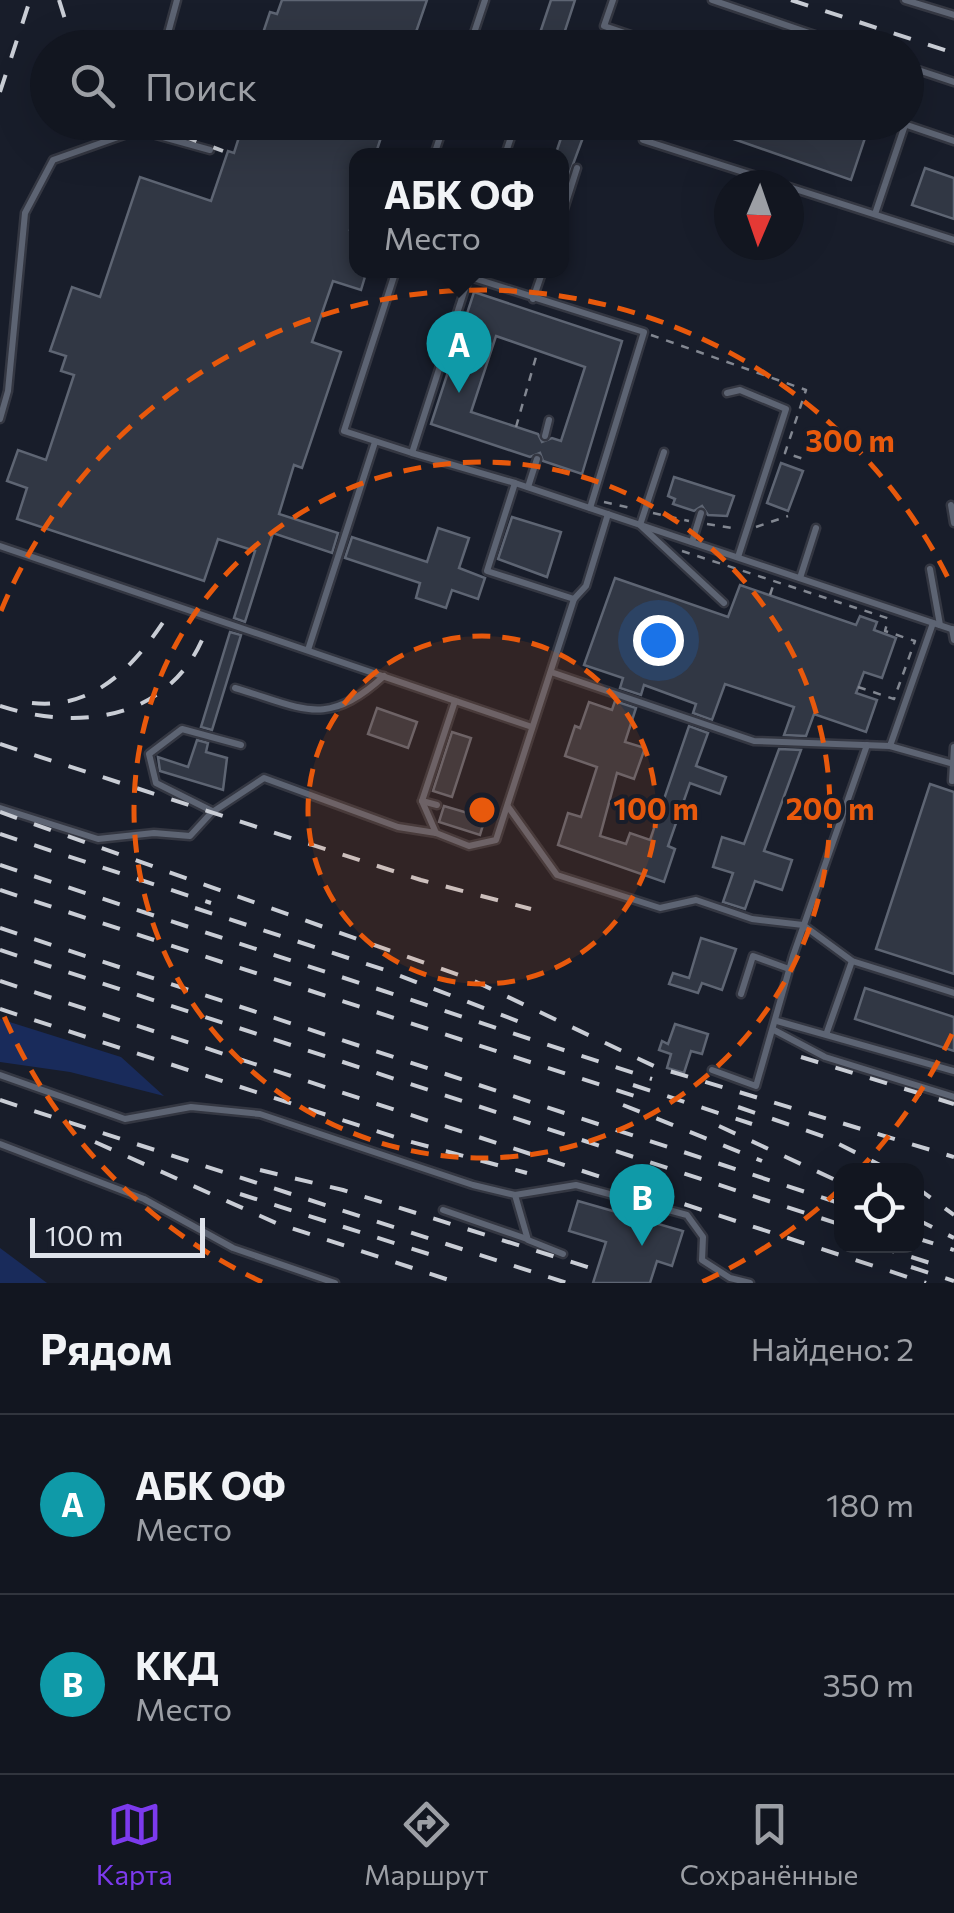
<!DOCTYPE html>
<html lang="ru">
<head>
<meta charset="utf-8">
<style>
	body { margin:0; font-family:Commissioner,sans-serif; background:#1b1f29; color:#f1f3f6 }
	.controls { position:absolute; right:30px; bottom:30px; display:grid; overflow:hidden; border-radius:20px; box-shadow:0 10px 40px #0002 }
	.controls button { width:90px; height:90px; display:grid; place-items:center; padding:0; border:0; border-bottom:2px solid #31353e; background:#121620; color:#f1f3f6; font:50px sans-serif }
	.compass { position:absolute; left:714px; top:170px; width:90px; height:90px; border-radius:50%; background:#121620; box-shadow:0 10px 40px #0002; rotate:182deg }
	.scale { position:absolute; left:30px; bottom:25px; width:175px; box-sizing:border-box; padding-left:10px; border:5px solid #dee2ea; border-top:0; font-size:28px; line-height:35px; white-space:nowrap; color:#dee2ea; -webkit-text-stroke:8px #181d2a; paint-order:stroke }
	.you { position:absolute; left:658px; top:640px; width:35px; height:35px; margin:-25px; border:8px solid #fff; border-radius:50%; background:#1a73e8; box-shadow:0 0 0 15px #1a73e833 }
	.badge { display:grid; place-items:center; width:65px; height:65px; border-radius:50%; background:#7c3aed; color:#fff; font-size:32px; font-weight:700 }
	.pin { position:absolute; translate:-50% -82px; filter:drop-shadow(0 2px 5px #0008) }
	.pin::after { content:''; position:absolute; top:52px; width:35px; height:30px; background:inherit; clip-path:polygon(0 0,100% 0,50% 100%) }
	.popup { position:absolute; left:349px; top:148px; width:220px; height:130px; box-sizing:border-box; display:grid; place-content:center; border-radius:20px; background:#121620; filter:drop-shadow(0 2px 8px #0005); font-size:32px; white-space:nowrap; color:#9c9fa5 }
	.popup b { font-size:38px; color:#f1f3f6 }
	.popup::after { content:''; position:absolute; left:50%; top:100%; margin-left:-20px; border:20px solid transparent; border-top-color:#121620 }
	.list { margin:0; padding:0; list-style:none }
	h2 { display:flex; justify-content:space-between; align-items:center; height:130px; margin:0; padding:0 40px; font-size:42px }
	h2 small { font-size:32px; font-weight:400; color:#9c9fa5 }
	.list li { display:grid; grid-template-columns:65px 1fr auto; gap:30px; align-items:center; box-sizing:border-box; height:180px; padding:0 40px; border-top:2px solid #31353e }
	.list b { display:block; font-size:38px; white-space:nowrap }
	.list p { margin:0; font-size:32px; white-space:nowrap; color:#9c9fa5 }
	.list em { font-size:32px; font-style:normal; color:#9c9fa5 }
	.icon { flex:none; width:55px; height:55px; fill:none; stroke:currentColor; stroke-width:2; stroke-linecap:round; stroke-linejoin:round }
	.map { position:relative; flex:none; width:954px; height:1283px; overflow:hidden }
	.search { position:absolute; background:#121620; box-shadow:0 10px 40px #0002; left:30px; right:30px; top:30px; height:110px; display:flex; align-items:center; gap:25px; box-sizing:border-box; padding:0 35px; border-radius:55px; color:#9c9fa5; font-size:38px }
	.sheet { height:490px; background:#121620 }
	nav { display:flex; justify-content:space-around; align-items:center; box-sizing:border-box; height:140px; border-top:2px solid #31353e; background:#121620; font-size:28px; color:#9c9fa5 }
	nav a { display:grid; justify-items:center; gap:5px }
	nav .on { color:#7c3aed }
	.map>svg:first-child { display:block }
</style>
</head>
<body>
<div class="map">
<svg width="954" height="1283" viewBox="0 0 954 1283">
	<rect width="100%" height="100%" fill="#181d2a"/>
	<g fill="#192b5b">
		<path d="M 0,1019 L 121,1057 L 164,1096 L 70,1072 L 0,1062 Z"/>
		<path d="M 0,1248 L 47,1283 L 0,1283 Z"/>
	</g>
	<g fill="#313744" stroke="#5e6573" stroke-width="2.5" fill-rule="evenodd">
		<path d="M 282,0 L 427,0 L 416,32 L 458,48 L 258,48 L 270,12 L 277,14 Z"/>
		<path d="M 551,0 L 575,0 L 561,43 L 539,36 Z"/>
		<path d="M 233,122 L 386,122 L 375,156 L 356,156 L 356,211 L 350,230 L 356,232 L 356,270 L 367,270 L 361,290 L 333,281 L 312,342 L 341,352 L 302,468 L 294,465 L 279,514 L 338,533 L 332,553 L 273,533 L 245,622 L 234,618 L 255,551 L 218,539 L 204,581 L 17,519 L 27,488 L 7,481 L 18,450 L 46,460 L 74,375 L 61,371 L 66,356 L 50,351 L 72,287 L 100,297 L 140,177 L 211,201 L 228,151 L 234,153 L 240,134 L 231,131 Z"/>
		<path d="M 685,122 L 828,122 L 866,135 L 851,180 Z"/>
		<path d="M 565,126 L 585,132 L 562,194 L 562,156 L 555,156 Z"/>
		<path d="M 925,168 L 954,178 L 954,219 L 912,205 Z"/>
		<path d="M 474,292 L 622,341 L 582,474 L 543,461 L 540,453 L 530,457 L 431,424 ZM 496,336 L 585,367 L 561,441 L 552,438 L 542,442 L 538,434 L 471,412 Z"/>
		<path d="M 781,463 L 803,471 L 788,511 L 767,503 Z"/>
		<path d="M 674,477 L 734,496 L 727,516 L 708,515 L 702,506 L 694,511 L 673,504 L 675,499 L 668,496 Z"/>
		<path d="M 512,517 L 561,532 L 547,577 L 498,559 Z"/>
		<path d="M 438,528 L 469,538 L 459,568 L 485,578 L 478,599 L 452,590 L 446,608 L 416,598 L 420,583 L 345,558 L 352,537 L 427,562 Z"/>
		<path d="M 615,578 L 728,617 L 740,585 L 856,625 L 860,616 L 877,622 L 874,630 L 896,638 L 882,678 L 864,672 L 856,693 L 877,700 L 866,732 L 814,714 L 806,736 L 784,735 L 794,707 L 725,684 L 712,720 L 693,713 L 696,704 L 644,685 L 641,695 L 620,688 L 623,678 L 584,665 Z"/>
		<path d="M 230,632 L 241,635 L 212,730 L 201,727 Z"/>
		<path d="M 615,701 L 636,708 L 625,742 L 645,748 L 634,779 L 617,773 L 600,836 L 626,844 L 630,833 L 650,840 L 689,726 L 708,733 L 696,766 L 726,777 L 720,794 L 690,783 L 668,846 L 675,849 L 664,882 L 558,845 L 568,813 L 581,817 L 597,767 L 565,756 L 575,726 L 580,728 L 589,702 L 612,710 Z"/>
		<path d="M 377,708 L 417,722 L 408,748 L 368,734 Z"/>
		<path d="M 452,732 L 471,738 L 452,797 L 433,791 Z"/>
		<path d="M 197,740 L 208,743 L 206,752 L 227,758 L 223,790 L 160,771 L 158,757 L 188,767 Z"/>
		<path d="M 779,749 L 801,750 L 764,851 L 792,860 L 782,890 L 755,881 L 745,909 L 723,902 L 733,873 L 713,867 L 722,837 L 744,844 Z"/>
		<path d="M 930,784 L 954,792 L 954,974 L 876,949 Z"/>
		<path d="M 444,806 L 485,818 L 480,835 L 439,822 Z"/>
		<path d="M 701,938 L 736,949 L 722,990 L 702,983 L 698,993 L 669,984 L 673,973 L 689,978 Z"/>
		<path d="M 865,988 L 954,1017 L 954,1051 L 855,1019 Z"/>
		<path d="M 675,1024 L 708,1034 L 702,1054 L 691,1051 L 684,1073 L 667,1068 L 671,1054 L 659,1050 L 662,1041 L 668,1044 Z"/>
		<path d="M 578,1201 L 683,1231 L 672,1266 L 657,1261 L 650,1283 L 593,1283 L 606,1242 L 569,1231 Z"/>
	</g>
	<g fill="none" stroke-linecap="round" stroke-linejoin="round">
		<defs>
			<g id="service">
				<path d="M 613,0 L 604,26 L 669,48"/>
				<path d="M 712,0 L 853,48"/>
				<path d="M 905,0 L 954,15"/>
				<path d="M 164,48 L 177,0"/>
				<path d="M 469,48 L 485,0"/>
				<path d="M 906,66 L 954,82"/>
				<path d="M 573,122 L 574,123"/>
				<path d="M 898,122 L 954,141"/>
				<path d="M 138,130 L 210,150"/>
				<path d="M 643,140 L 784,185"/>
				<path d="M 434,155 L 445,122"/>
				<path d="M 505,155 L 516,122"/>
				<path d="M 789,187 L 954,240"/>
				<path d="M 875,214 L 905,125"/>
				<path d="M 562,215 L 577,168"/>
				<path d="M 396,270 L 344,431 L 412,453"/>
				<path d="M 471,270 L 412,453 L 515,483 L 954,630"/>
				<path d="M 470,277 L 644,332 L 590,508"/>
				<path d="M 533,299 L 543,270"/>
				<path d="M 727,393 L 740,390 L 786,409 L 738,557"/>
				<path d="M 0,419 L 8,391 L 25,213 L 53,160 L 138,130 L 140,122"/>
				<path d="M 545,436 L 549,420"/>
				<path d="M 664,452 L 640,525 L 724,603"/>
				<path d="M 515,483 L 487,571 L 574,599"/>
				<path d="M 528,487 L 537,459"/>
				<path d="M 951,505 L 954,523"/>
				<path d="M 692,542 L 701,513"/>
				<path d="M 0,546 L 532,727"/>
				<path d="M 930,569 L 940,625"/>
				<path d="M 800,578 L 816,528"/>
				<path d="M 952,629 L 954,640"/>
				<path d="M 308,650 L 375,442"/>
				<path d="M 551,672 L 754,741 L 890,746 L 933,623"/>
				<path d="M 235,688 C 303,708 326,729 384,676"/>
				<path d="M 890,746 L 954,764"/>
				<path d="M 952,781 L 954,747"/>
				<path d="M 422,801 L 436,833 L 469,846 L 496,840 L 574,599 L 586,586 L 608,514"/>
				<path d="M 437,805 L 422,801 L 455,701"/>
				<path d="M 0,808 L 98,839 L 154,833 L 190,836 L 211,813 L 264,778 L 398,827 L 436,833"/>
				<path d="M 509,808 L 557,875 L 660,908 L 696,900 L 752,919 L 803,925 L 852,961 L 954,993"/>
				<path d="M 212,811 L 156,783 L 149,754 L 182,729 L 241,745"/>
				<path d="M 741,994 L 753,956 L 789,969"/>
				<path d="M 777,1021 L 954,1071"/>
				<path d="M 774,1030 L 825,1057 L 954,1097"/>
				<path d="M 827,1032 L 852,961"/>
				<path d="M 712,1070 L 756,1086 L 793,956 L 867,745"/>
				<path d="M 0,1075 L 125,1119 L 191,1107 L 260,1114 L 473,1185 L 515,1195 L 528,1240 L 563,1254"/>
				<path d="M 0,1144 L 144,1199 L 233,1248 L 335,1283"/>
				<path d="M 515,1195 L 576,1185 L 687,1215 L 703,1237 L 702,1260 L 730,1278 L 750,1283"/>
				<path d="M 443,1210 L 527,1239"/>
			</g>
		</defs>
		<use href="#service" stroke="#343742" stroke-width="11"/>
		<g stroke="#828791" stroke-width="2.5" stroke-dasharray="8 8" stroke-linecap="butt">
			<path d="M 651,335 L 806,390 L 785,453 L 807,460"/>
			<path d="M 516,427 L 538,350"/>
			<path d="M 604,502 L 635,509"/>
			<path d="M 653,513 L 689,521"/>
			<path d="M 707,524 L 738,529"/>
			<path d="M 756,527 L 788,516"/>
			<path d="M 682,551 L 893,620"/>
			<path d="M 770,595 L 774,583"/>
			<path d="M 858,687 L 894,699 L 915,641 L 885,631 L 888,620"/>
		</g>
		<use href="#service" stroke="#5d6473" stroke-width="6"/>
		<g stroke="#c9cdd5" stroke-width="4" stroke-dasharray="18 18" stroke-linecap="butt">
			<path d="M 59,0 L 74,48"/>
			<path d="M 791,0 L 954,53"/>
			<path d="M 0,92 L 30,0"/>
			<path d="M 146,122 L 223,151"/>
			<path d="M 32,703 C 95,710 135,665 166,618"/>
			<path d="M 0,706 C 81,732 171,719 205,633"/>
			<path d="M 0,744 L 421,880 L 531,909"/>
			<path d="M 0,812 L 470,979 L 656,1067 L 954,1157"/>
			<path d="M 0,834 L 211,903"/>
			<path d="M 0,865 L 652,1079"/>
			<path d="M 0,890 L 644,1099"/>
			<path d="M 195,908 L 385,970 L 525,1024"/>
			<path d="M 0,928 L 842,1204"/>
			<path d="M 0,950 L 842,1225"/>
			<path d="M 0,981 L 926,1283"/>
			<path d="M 0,1009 L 404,1140 L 527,1173"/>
			<path d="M 801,1057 L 954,1104"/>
			<path d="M 633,1085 L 752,1124"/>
			<path d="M 0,1100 L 567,1283"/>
			<path d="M 623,1105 L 762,1161"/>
			<path d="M 738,1107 L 825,1137 L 890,1170"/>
			<path d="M 719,1126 L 842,1183"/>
			<path d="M 95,1142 L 276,1223 L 458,1283"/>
			<path d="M 260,1170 L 343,1190 L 597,1270"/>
			<path d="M 916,1187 L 954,1215"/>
			<path d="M 240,1194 L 435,1256"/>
			<path d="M 916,1219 L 954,1238"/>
			<path d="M 916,1238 L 954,1250"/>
			<path d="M 877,1246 L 930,1263"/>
			<path d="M 911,1267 L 954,1281"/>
		</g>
	</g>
	<circle cx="482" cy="810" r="174" fill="#e8590c" fill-opacity=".12"/>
	<g fill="none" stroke="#e8590c" stroke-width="5" stroke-dasharray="18 12">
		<circle cx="482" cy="810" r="174"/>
		<circle cx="482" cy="810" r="348"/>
		<path d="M952 1034A521 521 0 0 1 860 1169M841 1188A521 521 0 0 1 702 1282M262 1282A521 521 0 0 1 1 1009M1 611A521 521 0 0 1 952 586"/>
	</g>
	<circle cx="482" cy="810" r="15" fill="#e8590c" stroke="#181d2a" stroke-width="5"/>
	<g font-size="30" text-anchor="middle" font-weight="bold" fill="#e8590c" stroke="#181d2a" stroke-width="8" stroke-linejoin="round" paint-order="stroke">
		<text x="850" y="452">300 m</text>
		<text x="656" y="820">100 m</text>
		<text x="830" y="820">200 m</text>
	</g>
</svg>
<div class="controls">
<button><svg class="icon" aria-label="locate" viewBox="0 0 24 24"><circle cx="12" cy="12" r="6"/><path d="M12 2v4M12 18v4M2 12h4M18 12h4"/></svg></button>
</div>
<svg class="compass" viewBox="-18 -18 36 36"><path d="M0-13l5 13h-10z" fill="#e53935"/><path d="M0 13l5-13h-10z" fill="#9c9fa5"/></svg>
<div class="scale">100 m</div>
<div class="you"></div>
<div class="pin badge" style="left:459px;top:393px;background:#0f9aa8">A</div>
<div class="popup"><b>АБК ОФ</b>Место</div>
<div class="pin badge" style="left:642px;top:1246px;background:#0f9aa8">B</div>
<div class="search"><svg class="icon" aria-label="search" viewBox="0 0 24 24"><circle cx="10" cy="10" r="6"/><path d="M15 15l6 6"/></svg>Поиск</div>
</div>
<section class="sheet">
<h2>Рядом<small>Найдено: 2</small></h2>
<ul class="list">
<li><span class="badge" style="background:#0f9aa8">A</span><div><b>АБК ОФ</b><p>Место</p></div><em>180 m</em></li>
<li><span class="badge" style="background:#0f9aa8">B</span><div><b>ККД</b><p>Место</p></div><em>350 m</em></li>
</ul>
</section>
<nav>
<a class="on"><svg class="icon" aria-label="map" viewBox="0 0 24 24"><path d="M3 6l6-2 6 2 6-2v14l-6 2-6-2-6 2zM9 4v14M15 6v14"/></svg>Карта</a>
<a><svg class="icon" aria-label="directions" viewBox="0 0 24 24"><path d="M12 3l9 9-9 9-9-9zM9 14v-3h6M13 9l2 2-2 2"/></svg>Маршрут</a>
<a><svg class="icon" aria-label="saved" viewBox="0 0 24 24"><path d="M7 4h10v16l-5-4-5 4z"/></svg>Сохранённые</a>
</nav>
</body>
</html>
